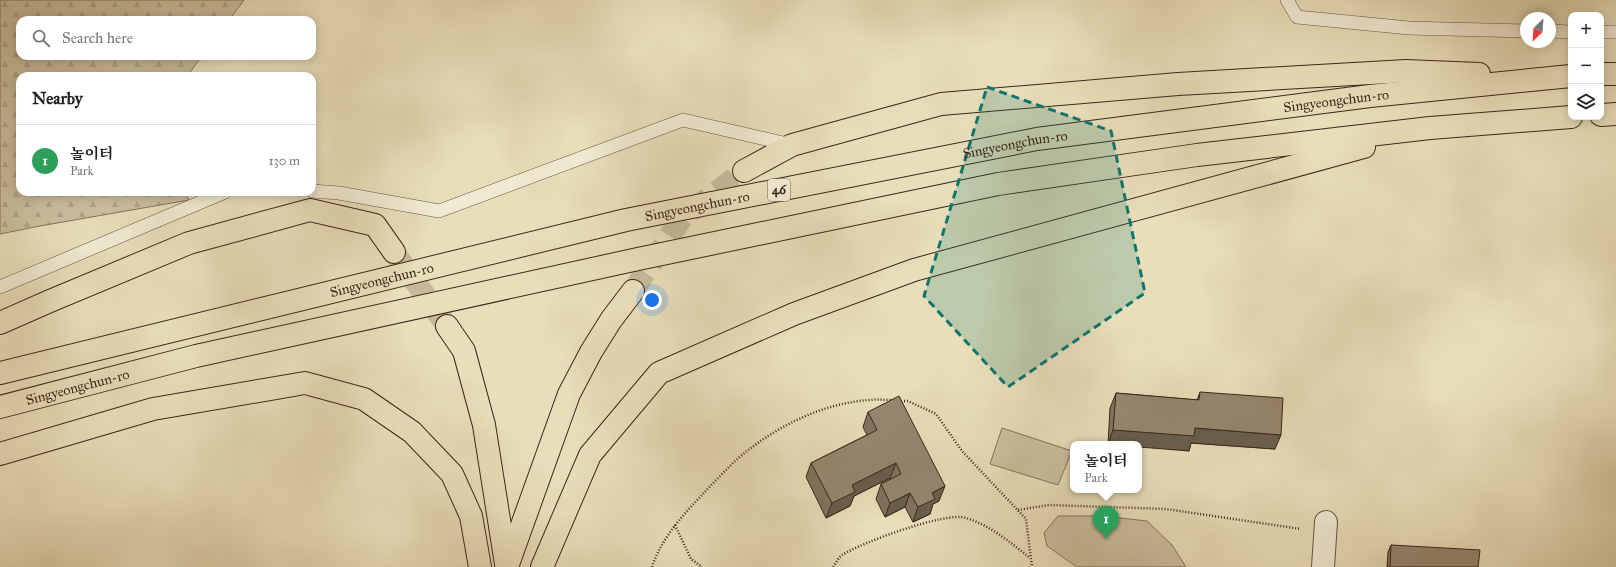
<!DOCTYPE html>
<html lang="en">
<head>
<meta charset="utf-8">
<style>
	body { margin:0; font-family:"IM FELL Great Primer","Noto Serif KR",serif; background:#f2f2f2; color:#222 }
	.controls { position:absolute; right:12px; top:12px; display:grid; overflow:hidden; border-radius:8px; box-shadow:0 2px 10px #0003 }
	.controls button { width:36px; height:36px; display:grid; place-items:center; padding:0; border:0; border-bottom:1px solid #e0e0e0; background:#fff; color:#222; font:20px sans-serif }
	.compass { position:absolute; left:1520px; top:12px; width:36px; height:36px; border-radius:50%; background:#fff; box-shadow:0 2px 10px #0003; rotate:205deg }
	.you { position:absolute; left:652px; top:300px; width:14px; height:14px; margin:-10px; border:3px solid #fff; border-radius:50%; background:#1a73e8; box-shadow:0 0 0 6px #1a73e833 }
	.badge { display:grid; place-items:center; width:26px; height:26px; border-radius:50%; background:#2563eb; color:#fff; font-size:13px; font-weight:700 }
	.pin { position:absolute; translate:-50% -33px; filter:drop-shadow(0 1px 2px #0008) }
	.pin::after { content:''; position:absolute; top:21px; width:14px; height:12px; background:inherit; clip-path:polygon(0 0,100% 0,50% 100%) }
	.popup { position:absolute; left:1070px; top:441px; width:72px; height:52px; box-sizing:border-box; display:grid; place-content:center; border-radius:8px; background:#fff; filter:drop-shadow(0 1px 3px #0005); font-size:13px; white-space:nowrap; color:#767676 }
	.popup b { font-size:15px; color:#222 }
	.popup::after { content:''; position:absolute; left:50%; top:100%; margin-left:-8px; border:8px solid transparent; border-top-color:#fff }
	.list { margin:0; padding:0; list-style:none }
	h2 { display:flex; justify-content:space-between; align-items:center; height:52px; margin:0; padding:0 16px; font-size:17px }
	h2 small { font-size:13px; font-weight:400; color:#767676 }
	.list li { display:grid; grid-template-columns:26px 1fr auto; gap:12px; align-items:center; box-sizing:border-box; height:72px; padding:0 16px; border-top:1px solid #e0e0e0 }
	.list b { display:block; font-size:15px; white-space:nowrap }
	.list p { margin:0; font-size:13px; white-space:nowrap; color:#767676 }
	.list em { font-size:13px; font-style:normal; color:#767676 }
	.icon { flex:none; width:22px; height:22px; fill:none; stroke:currentColor; stroke-width:2; stroke-linecap:round; stroke-linejoin:round }
	.map { position:relative; flex:none; width:1616px; height:567px; overflow:hidden }
	.search { position:absolute; background:#fff; box-shadow:0 2px 10px #0003; left:16px; top:16px; width:300px; height:44px; display:flex; align-items:center; gap:10px; box-sizing:border-box; padding:0 14px; border-radius:12px; color:#767676; font-size:15px }
	.panel { position:absolute; background:#fff; box-shadow:0 2px 10px #0003; left:16px; top:72px; width:300px; height:124px; border-radius:12px }
	.map>svg:first-child { display:block }
</style>
</head>
<body>
<div class="map">
<svg width="1616" height="567" viewBox="0 0 1616 567">
	<defs>
		<pattern id="forest-firs" width="22" height="20" patternUnits="userSpaceOnUse"><rect width="22" height="20" fill="#cbbf9f"/><path d="M5 1l3.5 6h-7zM16 11l3.5 6h-7z" fill="#afa488"/></pattern>
	</defs>
	<rect width="100%" height="100%" fill="#e8deba"/>
	<filter id="stains"><feTurbulence type="fractalNoise" baseFrequency=".005" numOctaves="4"/><feColorMatrix values="0 0 0 0 .2 0 0 0 0 .09 0 0 0 0 .02 0 0 0 .5 -.17"/></filter>
	<radialGradient id="worn" r=".72"><stop offset=".6" stop-color="#630" stop-opacity="0"/><stop offset="1" stop-color="#630" stop-opacity=".3"/></radialGradient>
	<path fill="url(#forest-firs)" stroke="#83735d" d="M 0,0 L 244,0 L 229,20 L 20,20 L 20,56 L 202,56 L 187,76 L 20,76 L 20,192 L 184,192 L 189,200 L 40,226 L 0,234 Z"/>
	<g fill="#cbbf9f" stroke="#83735d">
		<path d="M 1002,428 L 1072,451 L 1058,485 L 990,464 Z"/>
		<path d="M 1058,516 L 1103,516 L 1147,521 L 1172,545 L 1186,567 L 1077,567 L 1047,546 L 1044,533 Z"/>
	</g>
	<g fill="none" stroke-linecap="round" stroke-linejoin="round">
		<g stroke="#c5b99a" stroke-width="22" stroke-dasharray="22 11" stroke-linecap="butt">
			<path d="M 394,252 L 447,326"/>
			<path d="M 633,291 L 682,218 L 744,171"/>
		</g>
		<defs>
			<g id="lane">
				<path d="M 1287,0 L 1297,17 L 1409,28 L 1526,31"/>
				<path d="M 1550,31 L 1571,32"/>
				<path d="M 1601,32 L 1616,32"/>
				<path d="M 312,191 L 339,193 L 439,211 L 683,120 L 792,145"/>
				<path d="M 0,287 L 225,192"/>
			</g>
			<path id="street" d="M 1323,567 L 1326,522"/>
			<g id="highway">
				<path d="M 1601,74 L 1616,74"/>
				<path d="M 1601,115 L 1616,114"/>
				<path d="M 744,171 L 792,145 L 941,104 L 1178,84 L 1406,71 L 1479,74"/>
				<path d="M 0,323 L 50,301 L 189,243 L 310,210 L 375,225 L 394,252"/>
				<path d="M 447,326 L 464,351 L 484,425 L 506,564"/>
				<path id="s1" d="M 0,373 L 626,220 L 1037,139 L 1370,96 L 1571,76"/>
				<path id="s2" d="M 0,407 L 196,356 L 638,259 L 998,184 L 1197,155 L 1430,128 L 1571,117"/>
				<path d="M 0,454 L 153,409 L 305,383 L 364,399 L 412,432 L 452,474 L 471,516 L 480,567"/>
				<path d="M 507,567 L 569,394 L 591,352 L 611,320 L 633,291"/>
				<path d="M 542,567 L 590,455 L 659,373 L 794,314 L 914,270 L 1364,147"/>
			</g>
		</defs>
		<use href="#lane" stroke="#665543" stroke-width="14"/>
		<use href="#street" stroke="#665543" stroke-width="24"/>
		<use href="#highway" stroke="#3b271b" stroke-width="24"/>
		<g stroke="#3b271b" stroke-width="2.5" stroke-dasharray="1 2" stroke-linecap="butt">
			<path d="M 898,401 L 908,401 L 936,414 L 962,451 L 1026,519 L 1032,567"/>
			<path d="M 1018,510 L 1049,505 L 1166,509 L 1301,529"/>
			<path d="M 675,525 L 691,559 L 702,567"/>
			<path d="M 652,567 C 661,539 682,516 702,495 C 718,478 735,459 755,445 C 788,421 828,403 869,400 C 877,399 885,400 893,400"/>
			<path d="M 833,567 C 836,563 838,558 842,555 C 861,543 946,511 966,518 C 990,525 1011,543 1030,558"/>
		</g>
		<use href="#lane" stroke="#f0ead2" stroke-width="13"/>
		<use href="#street" stroke="#f0ead2" stroke-width="22"/>
		<use href="#highway" stroke="#e8deba" stroke-width="22"/>
	</g>
	<g fill="#80735f" stroke="#3b271b">
		<path d="M 1200,392 L 1275,449 L 1191,443 L 1189,451 L 1139,444 L 1108,444 L 1110,408 L 1116,393 L 1197,400 Z"/>
		<path d="M 868,412 L 939,501 L 933,504 L 930,514 L 913,522 L 905,507 L 885,517 L 876,499 L 881,484 L 891,479 L 890,478 L 854,496 L 850,506 L 826,518 L 806,477 L 811,463 L 867,435 L 863,427 Z"/>
		<path d="M 1391,545 L 1478,567 L 1387,567 L 1388,552 Z"/>
	</g>
	<g fill="#685e4d" stroke="#3b271b">
		<path d="M 1195,428 L 1281,435 L 1275,449 L 1191,443 L 1189,451 L 1139,447 L 1139,444 L 1108,444 L 1113,430 Z"/>
		<path d="M 896,463 L 890,478 L 854,496 L 850,506 L 826,518 L 832,503 L 852,485 Z"/>
		<path d="M 945,486 L 939,501 L 933,504 L 930,514 L 913,522 L 918,507 L 932,493 Z"/>
		<path d="M 910,493 L 905,507 L 885,517 L 890,503 Z"/>
	</g>
	<g fill="#95866e" stroke="#3b271b">
		<path d="M 1200,392 L 1283,398 L 1281,435 L 1195,428 L 1194,436 L 1113,430 L 1116,393 L 1199,400 Z"/>
		<path d="M 899,396 L 945,486 L 932,493 L 935,499 L 918,507 L 910,493 L 890,503 L 881,484 L 901,474 L 896,463 L 852,485 L 855,492 L 832,503 L 811,463 L 877,430 L 868,412 Z"/>
		<path d="M 1391,545 L 1480,550 L 1478,567 L 1390,567 Z"/>
	</g>
	<path fill="#0f766e" fill-opacity="0.2" stroke="#0f766e" stroke-width="3" stroke-dasharray="8 5" stroke-linejoin="round" d="M 987,87 L 1111,131 L 1145,293 L 1008,387 L 924,296 Z"/>
	<g text-anchor="middle" dominant-baseline="central" stroke-width="3" stroke-linejoin="round" paint-order="stroke">
		<rect fill="#f0ead2" stroke="#716252" stroke-width="1" x="768" y="179" width="22" height="22" rx="3"/>
		<g font-size="13" font-weight="bold" fill="#3b271b">
			<text x="779" y="190">46</text>
		</g>
		<g font-size="14" fill="#3b271b" stroke="#f0ead2">
			<text stroke="none"><textPath href="#s1" startOffset="1365">Singyeongchun-ro</textPath></text>
			<text stroke="none"><textPath href="#s1" startOffset="1041">Singyeongchun-ro</textPath></text>
			<text stroke="none"><textPath href="#s1" startOffset="717">Singyeongchun-ro</textPath></text>
			<text stroke="none"><textPath href="#s1" startOffset="393">Singyeongchun-ro</textPath></text>
			<text stroke="none"><textPath href="#s2" startOffset="80">Singyeongchun-ro</textPath></text>
		</g>
	</g>
	<rect width="100%" height="100%" filter="url(#stains)"/>
	<rect width="100%" height="100%" fill="url(#worn)"/>
</svg>
<div class="controls">
<button>+</button>
<button>−</button>
<button><svg class="icon" aria-label="layers" viewBox="0 0 24 24"><path d="M12 4l9 5-9 5-9-5zM3 14l9 5 9-5"/></svg></button>
</div>
<svg class="compass" viewBox="-18 -18 36 36"><path d="M0-13l5 13h-10z" fill="#e53935"/><path d="M0 13l5-13h-10z" fill="#767676"/></svg>
<div class="you"></div>
<div class="pin badge" style="left:1106px;top:539px;background:#2e9e5b">1</div>
<div class="popup"><b>놀이터</b>Park</div>
<div class="search"><svg class="icon" aria-label="search" viewBox="0 0 24 24"><circle cx="10" cy="10" r="6"/><path d="M15 15l6 6"/></svg>Search here</div>
<section class="panel">
<h2>Nearby<small></small></h2>
<ul class="list">
<li><span class="badge" style="background:#2e9e5b">1</span><div><b>놀이터</b><p>Park</p></div><em>130 m</em></li>
</ul>
</section>
</div>
</body>
</html>
